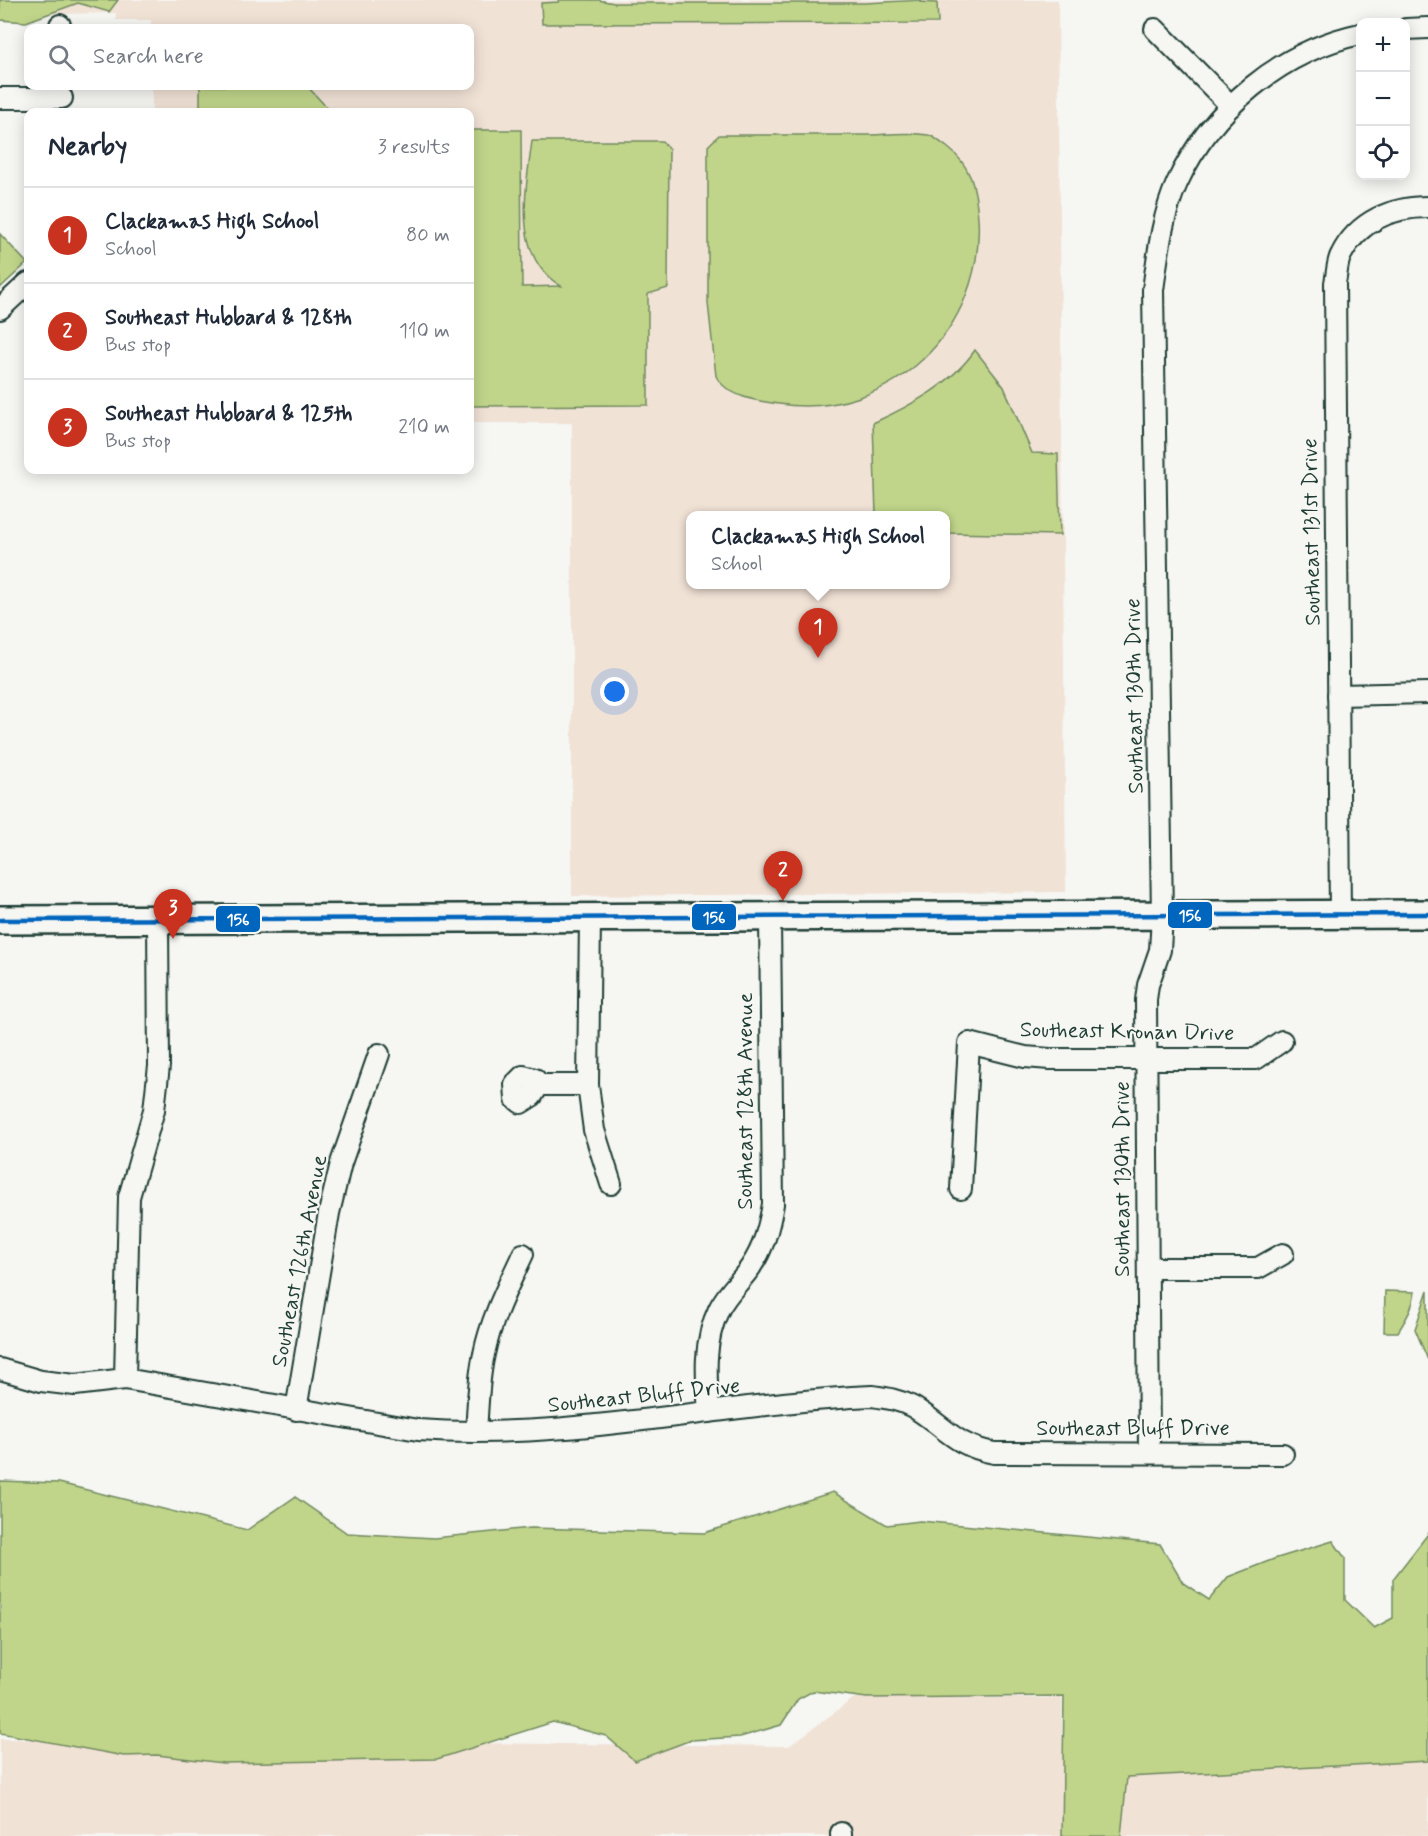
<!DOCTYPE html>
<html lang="en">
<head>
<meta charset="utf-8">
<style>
	body { margin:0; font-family:Mynerve,sans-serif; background:#f6f6f7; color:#1f2937 }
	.controls { position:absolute; right:18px; top:18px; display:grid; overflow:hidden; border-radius:12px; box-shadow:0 3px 15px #0003 }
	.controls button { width:54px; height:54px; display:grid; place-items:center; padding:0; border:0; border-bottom:2px solid #e0e1e3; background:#fff; color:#1f2937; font:30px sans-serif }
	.you { position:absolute; left:615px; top:692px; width:21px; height:21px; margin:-15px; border:4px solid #fff; border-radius:50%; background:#1a73e8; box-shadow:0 0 0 9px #1a73e833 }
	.badge { display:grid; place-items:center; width:39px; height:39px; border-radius:50%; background:#c8321e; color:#fff; font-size:20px; font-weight:700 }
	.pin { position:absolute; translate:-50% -50px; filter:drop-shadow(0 2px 3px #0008) }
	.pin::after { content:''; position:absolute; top:32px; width:21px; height:18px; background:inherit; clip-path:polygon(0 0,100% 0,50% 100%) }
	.popup { position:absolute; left:686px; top:511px; width:264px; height:78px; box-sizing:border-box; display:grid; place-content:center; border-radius:12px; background:#fff; filter:drop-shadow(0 2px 4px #0005); font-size:20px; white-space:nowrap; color:#747a83 }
	.popup b { font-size:22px; color:#1f2937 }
	.popup::after { content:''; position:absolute; left:50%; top:100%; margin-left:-12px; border:12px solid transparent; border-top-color:#fff }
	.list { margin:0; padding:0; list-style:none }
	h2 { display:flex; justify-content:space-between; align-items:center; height:78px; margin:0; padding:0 24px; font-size:26px }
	h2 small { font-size:20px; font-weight:400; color:#747a83 }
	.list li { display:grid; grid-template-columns:39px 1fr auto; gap:18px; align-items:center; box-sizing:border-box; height:96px; padding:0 24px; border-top:2px solid #e0e1e3 }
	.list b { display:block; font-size:22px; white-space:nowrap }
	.list p { margin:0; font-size:20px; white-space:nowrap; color:#747a83 }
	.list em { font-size:20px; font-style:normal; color:#747a83 }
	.icon { flex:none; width:33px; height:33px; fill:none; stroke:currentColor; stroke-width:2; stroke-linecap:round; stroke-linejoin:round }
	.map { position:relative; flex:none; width:1428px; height:1836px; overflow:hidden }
	.search { position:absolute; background:#fff; box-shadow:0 3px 15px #0003; left:24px; top:24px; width:450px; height:66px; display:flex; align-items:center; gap:15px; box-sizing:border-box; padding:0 21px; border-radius:12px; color:#747a83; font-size:22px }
	.panel { position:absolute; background:#fff; box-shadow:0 3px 15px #0003; left:24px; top:108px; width:450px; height:366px; border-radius:12px }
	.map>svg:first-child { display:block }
</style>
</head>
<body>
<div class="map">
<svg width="1428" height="1836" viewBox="0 0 1428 1836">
	<rect width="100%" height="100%" fill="#f6f6f2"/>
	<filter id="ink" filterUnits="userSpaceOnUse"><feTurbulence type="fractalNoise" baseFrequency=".0167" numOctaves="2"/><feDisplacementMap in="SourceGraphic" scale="12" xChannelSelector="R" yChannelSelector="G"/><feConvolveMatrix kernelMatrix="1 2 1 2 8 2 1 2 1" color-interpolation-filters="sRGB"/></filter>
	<g filter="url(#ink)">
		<g fill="#f1e2d6" fill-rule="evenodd">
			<path d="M 0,0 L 1058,0 L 1066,892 L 572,896 L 572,423 L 470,423 L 470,112 L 152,112 L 152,86 L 470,86 L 470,28 L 151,28 L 151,20 L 116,20 L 116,13 L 0,15 ZM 690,516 L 946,516 L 946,584 L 690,584 Z"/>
			<path d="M 854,1698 L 1062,1698 L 1062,1754 L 1428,1754 L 1428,1836 L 0,1836 L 0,1739 L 789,1746 Z"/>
		</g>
		<g fill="#c0d58a" stroke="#70895f" stroke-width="1.5">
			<path d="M 0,0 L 118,0 L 109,12 L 78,3 L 26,22 L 0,20 Z"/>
			<path d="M 558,0 L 598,0 L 614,3 L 865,3 L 922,0 L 920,2 L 937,3 L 938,23 L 542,24 L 541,3 L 559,2 Z"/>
			<path d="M 200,86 L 307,86 L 331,112 L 200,112 Z"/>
			<path d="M 470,130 L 521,130 L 522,287 L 561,286 C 511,257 526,190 532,141 L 662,141 L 669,149 L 668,288 L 648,294 L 648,405 L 470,406 Z"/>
			<path d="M 719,135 C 767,135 816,135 864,135 C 884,135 908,131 928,135 C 934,136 941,143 947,147 C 971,165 976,188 978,218 C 985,330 891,420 779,404 C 757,401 727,397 716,376 L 708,303 L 708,146 Z"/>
			<path d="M 0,234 L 27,263 L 0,288 Z"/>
			<path d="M 975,350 L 1004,387 L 1032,453 L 1058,454 L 1060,535 L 946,533 L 946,516 L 876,515 L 873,423 C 910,406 952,384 975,350 Z"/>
			<path d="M 1428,1290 L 1428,1360 L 1415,1329 Z"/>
			<path d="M 1385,1291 L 1415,1292 C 1413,1308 1406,1319 1398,1332 L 1384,1332 Z"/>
			<path d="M 0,1481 L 59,1483 L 247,1530 L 295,1497 L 347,1533 L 434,1538 L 531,1528 L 704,1533 L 833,1492 L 887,1525 L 920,1521 L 1160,1544 L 1183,1583 L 1209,1600 L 1228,1577 L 1274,1559 L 1333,1541 L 1345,1558 L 1345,1600 L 1374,1628 L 1393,1618 L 1393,1579 L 1428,1534 L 1428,1761 L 1127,1777 L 1121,1836 L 1062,1836 L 1064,1696 L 867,1698 L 813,1691 L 798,1699 L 781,1725 L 740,1737 L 691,1740 L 635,1761 L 606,1736 L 553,1722 L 437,1759 L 223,1763 L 157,1755 L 124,1756 L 0,1733 Z"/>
		</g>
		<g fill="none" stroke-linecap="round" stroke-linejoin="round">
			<defs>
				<g id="street">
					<path d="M 60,25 L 60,28"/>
					<path d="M 1155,29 L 1231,106"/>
					<path d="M 1406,29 L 1428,28"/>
					<path d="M 0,98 L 62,98"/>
					<path d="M 0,309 L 28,283"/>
					<path d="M 1338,695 L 1428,693"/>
					<path d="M 1340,916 L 1335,283 C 1337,274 1337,262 1341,255 C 1358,221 1392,207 1428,207"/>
					<path d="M 590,919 L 588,1085 L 594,1130 L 611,1184"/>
					<path d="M 539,1085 L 532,1096 L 521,1103 L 516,1099 L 515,1084 L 523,1076 L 535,1079 L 539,1085 L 588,1085"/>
					<path d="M 961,1189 L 969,1043 L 1025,1057 L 1050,1059 L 1256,1059 L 1282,1041"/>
					<path d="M 1148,1268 L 1258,1268 L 1283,1254"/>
					<path d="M 0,1369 L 41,1381 L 75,1385 L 125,1379 L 418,1430 C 571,1441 720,1403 872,1396 C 887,1398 900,1400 913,1407 C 946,1427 953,1445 994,1453 L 1283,1454"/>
					<path d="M 125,1379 L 129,1197 L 154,1110 L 159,1066 L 158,920"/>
					<path d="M 296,1410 L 329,1213 L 341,1163 L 379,1054"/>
					<path d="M 709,1412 C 706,1376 703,1342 719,1309 C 727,1293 740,1282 750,1268 C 764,1248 769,1227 773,1204 L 770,918"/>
					<path d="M 476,1432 C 478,1406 478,1380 484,1354 C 491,1319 508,1286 523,1254"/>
					<path d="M 1149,1453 L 1146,1000 L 1148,985 L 1160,950 L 1162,917 L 1153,290 C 1158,254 1162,216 1177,183 C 1211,109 1281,51 1360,34"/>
					<path d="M 841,1836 L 841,1833"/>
				</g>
				<path id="secondary" d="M 0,920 L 1428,914"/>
			</defs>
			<use href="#street" stroke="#1f3d34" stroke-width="24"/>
			<use href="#secondary" stroke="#1f3d34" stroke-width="32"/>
			<use href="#street" stroke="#f6f6f2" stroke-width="20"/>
			<use href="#secondary" stroke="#f6f6f2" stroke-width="27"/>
			<defs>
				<path id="bus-1" d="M 0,920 L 1428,914"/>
			</defs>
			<use href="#bus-1" stroke="#f6f6f2" stroke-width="9"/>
			<use href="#bus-1" stroke="#0065bd" stroke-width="4.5"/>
		</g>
	</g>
	<g text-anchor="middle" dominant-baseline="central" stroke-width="4.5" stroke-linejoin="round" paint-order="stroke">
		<g font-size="22" fill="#1f3d34" stroke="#f6f6f2">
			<text transform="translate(1312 532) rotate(-91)">Southeast 131st Drive</text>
			<text transform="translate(1135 696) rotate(-91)">Southeast 130th Drive</text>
			<text transform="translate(1127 1032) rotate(1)">Southeast Kronan Drive</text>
			<text transform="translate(746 1101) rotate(-90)">Southeast 128th Avenue</text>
			<text transform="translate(1123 1179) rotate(-90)">Southeast 130th Drive</text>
			<text transform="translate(300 1261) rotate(-79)">Southeast 126th Avenue</text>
			<text transform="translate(644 1396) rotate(-6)">Southeast Bluff Drive</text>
			<text x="1133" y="1429">Southeast Bluff Drive</text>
		</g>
	</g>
	<g stroke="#f6f6f2" stroke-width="2">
		<rect x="1167" y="901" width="46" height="28" rx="6" fill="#0065bd"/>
		<rect x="691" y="903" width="46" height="28" rx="6" fill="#0065bd"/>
		<rect x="215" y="905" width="46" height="28" rx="6" fill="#0065bd"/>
	</g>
	<g font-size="16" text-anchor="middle" font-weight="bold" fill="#fff">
		<text x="1190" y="921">156</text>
		<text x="714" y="923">156</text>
		<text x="238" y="925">156</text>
	</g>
</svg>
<div class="controls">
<button>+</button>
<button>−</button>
<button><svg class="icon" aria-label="locate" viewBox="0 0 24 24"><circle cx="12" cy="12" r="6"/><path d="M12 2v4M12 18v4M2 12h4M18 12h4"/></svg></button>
</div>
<div class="you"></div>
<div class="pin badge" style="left:818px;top:658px">1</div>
<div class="popup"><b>Clackamas High School</b>School</div>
<div class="pin badge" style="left:783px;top:901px">2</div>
<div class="pin badge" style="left:173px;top:939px">3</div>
<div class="search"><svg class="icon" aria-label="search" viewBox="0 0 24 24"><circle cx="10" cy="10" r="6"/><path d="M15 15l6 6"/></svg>Search here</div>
<section class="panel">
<h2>Nearby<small>3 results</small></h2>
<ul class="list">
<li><span class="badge">1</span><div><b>Clackamas High School</b><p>School</p></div><em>80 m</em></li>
<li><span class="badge">2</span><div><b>Southeast Hubbard &amp; 128th</b><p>Bus stop</p></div><em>110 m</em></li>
<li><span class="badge">3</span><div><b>Southeast Hubbard &amp; 125th</b><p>Bus stop</p></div><em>210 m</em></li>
</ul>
</section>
</div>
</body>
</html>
